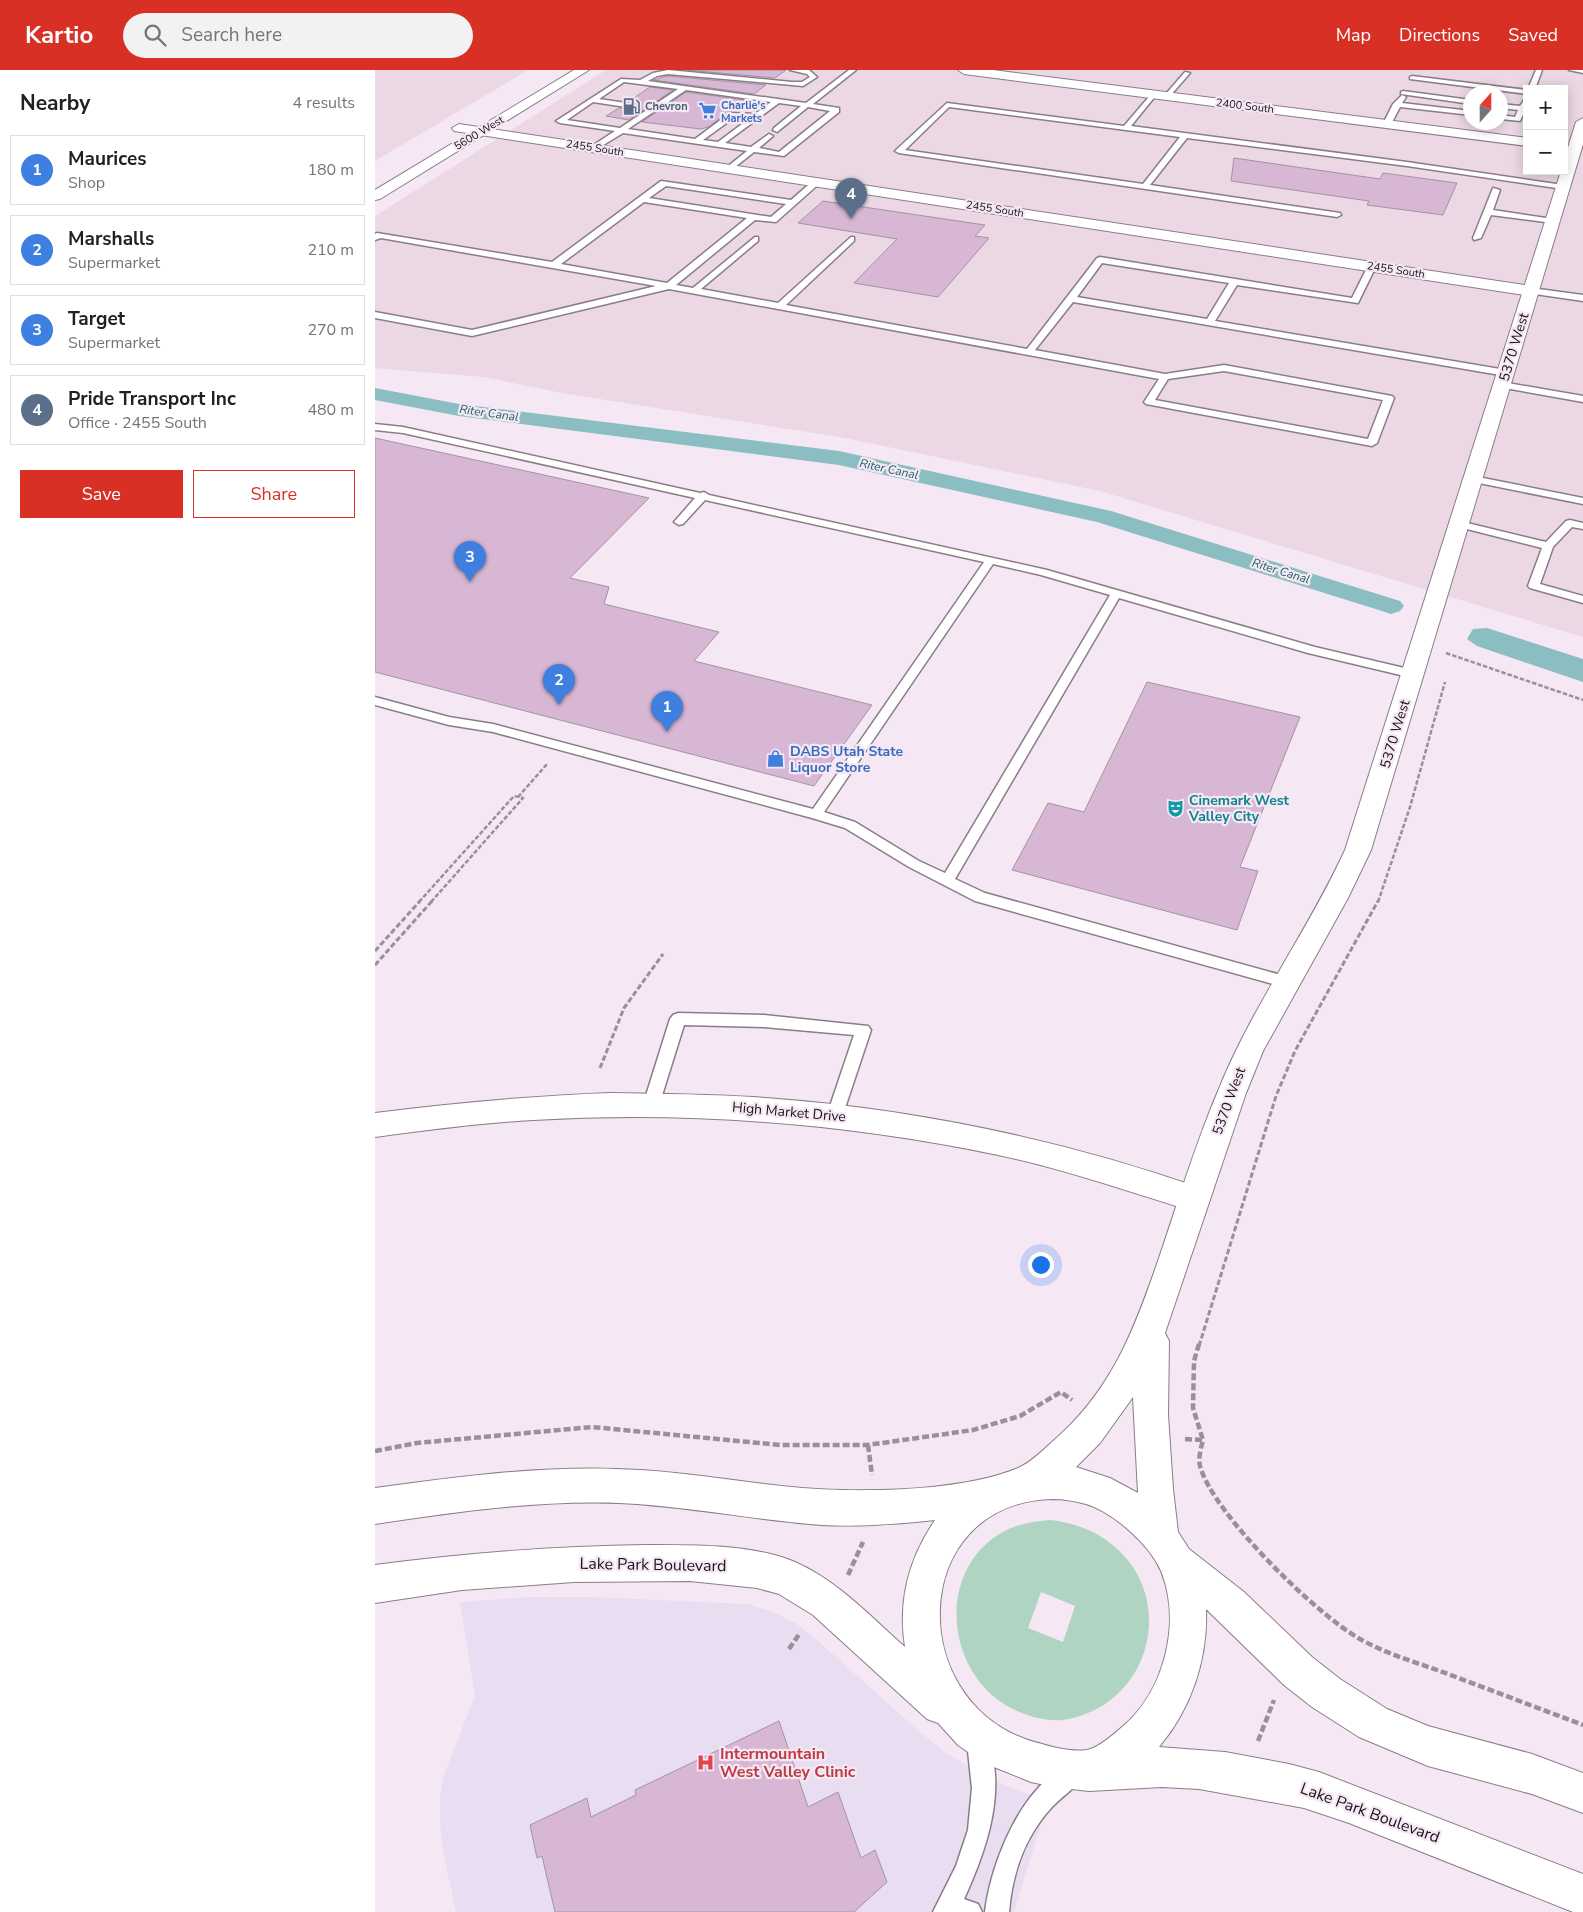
<!DOCTYPE html>
<html lang="en">
<head>
<meta charset="utf-8">
<style>
	body { margin:0; font-family:"Nunito Sans",sans-serif; background:#f2f2f2; color:#202124 }
	.controls { position:absolute; right:15px; top:15px; display:grid; overflow:hidden; border-radius:0px; box-shadow:0 2px 12px #0003 }
	.controls button { width:45px; height:45px; display:grid; place-items:center; padding:0; border:0; border-bottom:1px solid #e0e0e0; background:#fff; color:#202124; font:25px sans-serif }
	.compass { position:absolute; left:1088px; top:15px; width:45px; height:45px; border-radius:50%; background:#fff; box-shadow:0 2px 12px #0003; rotate:21deg }
	.you { position:absolute; left:665px; top:1194px; width:18px; height:18px; margin:-12px; border:4px solid #fff; border-radius:50%; background:#1a73e8; box-shadow:0 0 0 8px #1a73e833 }
	.badge { display:grid; place-items:center; width:32px; height:32px; border-radius:50%; background:#d93025; color:#fff; font-size:16px; font-weight:700 }
	.pin { position:absolute; translate:-50% -41px; filter:drop-shadow(0 1px 2px #0008) }
	.pin::after { content:''; position:absolute; top:26px; width:18px; height:15px; background:inherit; clip-path:polygon(0 0,100% 0,50% 100%) }
	.list { margin:0; padding:0; list-style:none }
	h2 { display:flex; justify-content:space-between; align-items:center; height:65px; margin:0; padding:0 20px; font-size:21px }
	h2 small { font-size:16px; font-weight:400; color:#757577 }
	.list li { display:grid; grid-template-columns:32px 1fr auto; gap:15px; align-items:center; box-sizing:border-box; height:70px; margin:0 10px 10px; padding:0 10px; border:1px solid #e0e0e0; border-radius:0px }
	.list b { display:block; font-size:19px; white-space:nowrap }
	.list p { margin:0; font-size:16px; white-space:nowrap; color:#757577 }
	.list em { font-size:16px; font-style:normal; color:#757577 }
	.actions { display:flex; gap:10px; padding:15px 20px }
	.actions a { flex:1; padding:11px 0; border:1px solid #d93025; border-radius:0px; text-align:center; font-size:18px; color:#d93025 }
	.actions .main { background:#d93025; color:#fff }
	.icon { flex:none; width:28px; height:28px; fill:none; stroke:currentColor; stroke-width:2; stroke-linecap:round; stroke-linejoin:round }
	.map { position:relative; flex:none; width:1208px; height:1842px; overflow:hidden }
	header { display:flex; align-items:center; gap:30px; box-sizing:border-box; height:70px; padding:0 25px; background:#d93025; color:#fff }
	header strong { font-size:24px }
	nav { display:flex; gap:28px; margin-inline-start:auto; font-size:18px }
	.search { width:350px; height:45px; background:#f2f2f2; display:flex; align-items:center; gap:12px; box-sizing:border-box; padding:0 18px; border-radius:28px; color:#757577; font-size:19px }
	main { display:flex }
	aside { flex:1; background:#fff }
	.map>svg:first-child { display:block }
</style>
</head>
<body>
<header>
<strong>Kartio</strong>
<div class="search"><svg class="icon" aria-label="search" viewBox="0 0 24 24"><circle cx="10" cy="10" r="6"/><path d="M15 15l6 6"/></svg>Search here</div>
<nav><a>Map</a><a>Directions</a><a>Saved</a></nav>
</header>
<main>
<aside>
<h2>Nearby<small>4 results</small></h2>
<ul class="list">
<li><span class="badge" style="background:#3f7fe0">1</span><div><b>Maurices</b><p>Shop</p></div><em>180 m</em></li>
<li><span class="badge" style="background:#3f7fe0">2</span><div><b>Marshalls</b><p>Supermarket</p></div><em>210 m</em></li>
<li><span class="badge" style="background:#3f7fe0">3</span><div><b>Target</b><p>Supermarket</p></div><em>270 m</em></li>
<li><span class="badge" style="background:#5c6f8a">4</span><div><b>Pride Transport Inc</b><p>Office · 2455 South</p></div><em>480 m</em></li>
</ul>
<div class="actions"><a class="main">Save</a><a>Share</a></div>
</aside>
<div class="map">
<svg width="1208" height="1842" viewBox="0 0 1208 1842">
	<rect width="100%" height="100%" fill="#f5e7f3"/>
	<g fill="#ecd7e5" fill-rule="evenodd">
		<path d="M 0,0 L 153,0 L 0,91 Z"/>
		<path d="M 231,0 L 1208,0 L 1208,567 L 725,421 L 470,368 L 187,323 L 109,307 L 0,298 L 0,146 ZM 1152,19 L 1189,19 L 1189,101 L 1152,101 ZM 1096,22 L 1126,22 L 1126,52 L 1096,52 Z"/>
	</g>
	<path fill="#e8ddf1" d="M 156,1527 L 216,1527 L 371,1534 L 396,1541 L 420,1553 L 442,1570 L 546,1663 L 573,1684 L 603,1702 L 634,1717 L 673,1731 L 639,1842 L 81,1842 L 68,1781 L 65,1754 L 65,1727 L 69,1705 L 100,1626 L 85,1532 Z"/>
	<path fill="#afd4c1" fill-rule="evenodd" d="M 676,1450 C 698,1453 717,1459 735,1473 C 805,1526 776,1638 687,1650 C 674,1651 659,1648 647,1643 C 569,1614 555,1494 636,1458 C 649,1453 662,1451 676,1450 ZM 666,1522 L 700,1536 L 688,1572 L 653,1558 Z"/>
	<path fill="#8abec2" d="M 1112,558 L 1208,589 L 1208,612 L 1102,576 L 1092,569 L 1098,559 Z"/>
	<g fill="none" stroke-linecap="round" stroke-linejoin="round">
		<path fill="#8abec2" fill-rule="evenodd" d="M 0,318 L 84,334 L 464,381 L 736,441 L 1025,531 L 1029,536 L 1025,541 L 1016,544 L 1007,541 L 722,452 L 464,395 L 84,346 L 0,330 Z"/>
	</g>
	<g fill="#d8b7d4" stroke="#a194a0">
		<path d="M 312,0 L 411,0 L 400,8 Z"/>
		<path d="M 293,6 L 391,15 L 379,24 L 279,10 Z"/>
		<path d="M 275,17 L 298,20 L 254,50 L 231,46 L 244,38 L 252,38 L 253,32 Z"/>
		<path d="M 311,22 L 370,30 L 333,57 L 326,59 L 267,52 Z"/>
		<path d="M 859,88 L 1005,109 L 1008,103 L 1082,113 L 1068,145 L 992,135 L 994,131 L 856,111 Z"/>
		<path d="M 448,131 L 610,155 L 600,166 L 614,168 L 563,227 L 479,213 L 522,169 L 423,153 Z"/>
		<path d="M 0,368 L 274,428 L 195,508 L 234,517 L 229,534 L 344,562 L 319,591 L 497,635 L 439,716 L 0,602 Z"/>
		<path d="M 772,612 L 925,647 L 865,797 L 883,801 L 862,860 L 637,800 L 673,733 L 709,742 Z"/>
		<path d="M 404,1651 L 433,1737 L 463,1722 L 486,1788 L 500,1780 L 512,1812 L 479,1842 L 180,1842 L 167,1786 L 162,1788 L 155,1755 L 212,1728 L 216,1747 L 261,1725 L 260,1720 Z"/>
	</g>
	<g fill="none" stroke-linecap="round" stroke-linejoin="round">
		<defs>
			<g id="lane">
				<path d="M 293,0 L 417,12 L 427,12 L 435,7 L 432,4 L 415,0 L 434,0 L 442,7 L 428,16 L 293,4 L 282,6 L 273,11 L 431,33 L 474,0 L 481,0 L 438,34 L 464,38 L 464,42 L 409,86 L 379,82 L 355,101 L 352,101 L 352,97 L 372,81 L 248,63 L 220,80 L 216,78 L 217,76 L 240,61 L 185,53 L 181,51 L 246,9 L 265,10 L 278,3 ZM 249,12 L 303,19 L 245,58 L 192,50 L 218,32 L 251,37 L 251,33 L 224,29 ZM 311,20 L 396,32 L 380,44 L 355,43 L 320,69 L 253,59 ZM 404,33 L 426,36 L 399,58 L 398,60 L 402,62 L 433,37 L 455,41 L 404,82 L 384,78 L 398,66 L 394,64 L 376,77 L 350,73 ZM 360,47 L 375,48 L 343,72 L 328,70 Z"/>
				<path d="M 1161,0 L 1167,0 L 1160,19 L 1153,19 Z"/>
				<path d="M 1194,0 L 1208,0 L 1208,3 Z"/>
				<path d="M 810,2 L 815,3 L 794,27 L 790,27 L 790,25 Z"/>
				<path d="M 1037,6 L 1152,20 L 1152,24 L 1035,9 L 1035,7 Z"/>
				<path d="M 1028,21 L 1096,30 L 1096,34 L 1026,24 L 1026,22 Z"/>
				<path d="M 778,22 L 782,24 L 756,56 L 1032,92 L 1188,115 L 1192,117 L 1188,119 L 1032,96 L 812,68 L 775,115 L 965,143 L 966,145 L 962,147 L 524,83 L 520,81 L 572,33 L 749,56 ZM 574,37 L 805,67 L 768,114 L 530,80 Z"/>
				<path d="M 1027,25 L 1031,27 L 1027,33 L 1096,41 L 1096,45 L 1025,37 L 1015,56 L 1009,56 L 1008,54 L 1018,34 Z"/>
				<path d="M 1152,26 L 1152,36 L 1145,51 L 1126,49 L 1126,45 L 1140,47 L 1143,40 L 1126,38 L 1126,34 L 1145,36 Z"/>
				<path d="M 439,110 L 446,112 L 401,152 L 380,150 L 301,215 L 318,218 L 380,167 L 383,167 L 383,171 L 326,219 L 403,233 L 476,167 L 479,167 L 479,171 L 411,235 L 652,279 L 722,188 L 725,187 L 977,228 L 993,196 L 997,193 L 1001,196 L 983,233 L 862,215 L 840,251 L 1131,300 L 1136,303 L 1131,306 L 698,232 L 660,280 L 790,304 L 849,295 L 1017,326 L 1019,328 L 1002,373 L 997,376 L 771,334 L 769,332 L 784,309 L 294,219 L 97,266 L 0,248 L 0,242 L 97,260 L 281,216 L 6,168 L 0,170 L 0,164 L 2,163 L 177,192 L 286,111 L 416,130 ZM 291,116 L 411,134 L 396,147 L 274,128 ZM 269,132 L 372,148 L 292,213 L 186,194 ZM 727,193 L 854,213 L 832,249 L 702,227 ZM 849,301 L 1008,330 L 993,369 L 780,330 L 793,309 Z"/>
				<path d="M 1118,118 L 1125,120 L 1118,140 L 1178,149 L 1182,151 L 1178,153 L 1116,145 L 1106,168 L 1099,170 L 1098,168 Z"/>
				<path d="M 1156,218 L 1208,225 L 1208,231 L 1153,223 L 1153,219 Z"/>
				<path d="M 1127,312 L 1208,326 L 1208,332 L 1124,317 L 1122,315 Z"/>
				<path d="M 0,354 L 28,357 L 325,423 L 329,422 L 334,425 L 672,500 L 940,577 L 1042,601 L 1044,604 L 1038,608 L 933,583 L 744,528 L 580,809 L 610,823 L 917,908 L 919,912 L 917,916 L 912,918 L 600,831 L 534,797 L 470,758 L 437,748 L 118,662 L 74,655 L 0,635 L 0,627 L 74,647 L 118,654 L 438,739 L 609,492 L 330,430 L 308,454 L 304,455 L 299,452 L 320,428 L 28,363 L 0,360 ZM 618,494 L 666,505 L 735,525 L 570,803 L 544,791 L 480,752 L 449,742 Z"/>
				<path d="M 1098,406 L 1208,428 L 1208,434 L 1094,411 L 1093,409 Z"/>
				<path d="M 1195,450 L 1208,453 L 1208,459 L 1197,457 L 1178,477 L 1165,514 L 1208,526 L 1208,533 L 1155,518 L 1153,516 L 1167,478 L 1080,456 L 1079,454 L 1084,451 L 1171,472 L 1191,451 Z"/>
				<path d="M 303,943 L 389,945 L 493,956 L 496,960 L 466,1050 L 460,1052 L 454,1050 L 452,1045 L 479,965 L 389,957 L 309,955 L 284,1035 L 282,1040 L 276,1041 L 270,1040 L 268,1035 L 295,949 L 298,945 Z"/>
				<path d="M 603,1661 L 611,1664 C 633,1718 612,1779 589,1829 L 603,1834 L 607,1842 L 558,1842 L 581,1796 L 593,1760 L 597,1718 L 592,1672 L 595,1664 Z"/>
				<path d="M 697,1693 L 705,1696 L 708,1704 C 702,1718 687,1726 677,1737 C 650,1766 637,1804 634,1842 L 610,1842 C 616,1792 647,1714 697,1693 Z"/>
			</g>
			<g id="street">
				<path d="M 84,54 L 1156,216 L 1162,218 L 1164,221 L 1162,224 L 1156,226 L 79,61 L 77,58 Z"/>
				<path d="M 235,1023 C 287,1024 339,1024 391,1028 C 541,1039 689,1070 831,1120 L 835,1129 L 831,1138 L 820,1142 C 755,1122 690,1099 623,1085 C 470,1053 314,1041 158,1050 C 105,1053 52,1060 0,1067 L 0,1043 C 78,1033 156,1026 235,1023 Z"/>
			</g>
			<g id="secondary">
				<path d="M 199,0 L 214,0 L 5,129 L 0,130 L 0,120 Z"/>
				<path d="M 583,0 L 618,0 L 1152,68 L 1152,76 L 589,4 Z"/>
				<path d="M 1208,48 L 1208,74 L 996,780 L 973,828 L 888,981 L 871,1023 L 790,1263 L 794,1271 L 793,1345 L 798,1419 L 803,1462 L 814,1479 L 869,1522 L 937,1587 L 965,1609 L 1012,1639 L 1053,1656 L 1157,1684 L 1208,1703 L 1208,1743 L 1157,1724 L 1053,1696 L 984,1667 L 937,1637 L 909,1615 L 831,1539 C 833,1590 816,1639 784,1677 L 850,1682 L 914,1694 L 944,1702 L 1208,1804 L 1208,1842 L 1198,1842 L 974,1753 L 929,1738 L 824,1719 L 787,1717 L 714,1721 L 679,1717 L 656,1712 L 619,1697 L 600,1687 L 583,1675 L 563,1653 L 552,1649 L 438,1545 L 404,1524 L 382,1518 L 315,1511 L 199,1512 L 87,1520 L 0,1533 L 0,1495 C 92,1483 178,1476 271,1475 C 316,1475 378,1474 420,1492 C 463,1511 496,1547 530,1577 C 523,1530 533,1490 560,1450 C 523,1454 485,1457 447,1455 C 379,1450 312,1436 244,1433 C 163,1430 81,1442 0,1454 L 0,1418 C 88,1406 176,1394 265,1400 C 333,1404 400,1419 468,1420 C 520,1421 596,1418 643,1398 C 655,1393 666,1382 676,1373 C 736,1322 759,1261 784,1188 C 803,1132 820,1075 843,1021 C 877,936 932,863 970,780 L 1186,101 L 1189,101 L 1189,90 L 1201,52 ZM 758,1327 L 763,1423 L 735,1408 L 701,1397 L 725,1373 ZM 678,1429 C 689,1429 700,1431 711,1434 C 738,1442 775,1475 786,1501 C 807,1553 789,1622 747,1657 C 738,1665 723,1678 712,1680 C 698,1682 680,1678 667,1674 C 528,1642 530,1432 678,1429 Z"/>
			</g>
		</defs>
		<use href="#lane" stroke="#8a7d88" stroke-width="3"/>
		<use href="#street" stroke="#8a7d88" stroke-width="2"/>
		<use href="#secondary" stroke="#8a7d88" stroke-width="2"/>
		<g stroke="#9a9098" stroke-width="2.5" stroke-dasharray="4.5 2" stroke-linecap="butt">
			<path d="M 1071,583 L 1208,630"/>
			<path d="M 143,727 L 173,693"/>
			<path d="M 44,832 L 139,726 L 148,728 L 56,832"/>
			<path d="M 1003,832 L 1035,737 L 1070,612"/>
		</g>
		<g stroke="#9a9098" stroke-width="3" stroke-dasharray="5.5 2.5" stroke-linecap="butt">
			<path d="M 0,881 L 45,831"/>
			<path d="M 0,895 L 57,831"/>
			<path d="M 225,998 L 249,938 L 288,884"/>
			<path d="M 824,1276 L 901,1026 L 920,981 L 1003,831"/>
		</g>
		<g stroke="#9a9098" stroke-width="4.5" stroke-dasharray="7 3" stroke-linecap="butt">
			<path d="M 824,1274 L 819,1291 L 818,1338 L 828,1370"/>
			<path d="M 810,1369 L 828,1370 C 826,1378 823,1388 825,1396 C 838,1444 942,1545 985,1569 C 1013,1585 1044,1593 1073,1604 C 1118,1621 1163,1638 1208,1655"/>
			<path d="M 493,1375 L 497,1405"/>
			<path d="M 0,1381 L 42,1373 L 217,1357 L 405,1375 L 493,1375 L 598,1360 L 645,1346 L 686,1322 L 697,1330"/>
			<path d="M 473,1505 L 488,1472"/>
			<path d="M 414,1579 L 425,1563"/>
			<path d="M 883,1671 L 899,1630"/>
		</g>
		<use href="#lane" fill="#fff" fill-rule="evenodd"/>
		<use href="#street" fill="#fff" fill-rule="evenodd"/>
		<use href="#secondary" fill="#fff" fill-rule="evenodd"/>
	</g>
	<defs>
		<symbol id="fuel-bare" viewBox="-9 -9 18 18"><path d="M-5.5-6h7V0h2V4h1.3V-2.5L3-4.5l.8-.8L6-3V5H2.5V1h-1V6h-7ZM-4.2-4.7v3.2H.2V-4.7Z" fill="#5c6f8a" stroke="#f5e7f3" stroke-width="2.5" paint-order="stroke"/></symbol>
		<symbol id="supermarket-bare" viewBox="-9 -9 18 18"><path d="M-6-5.5h2.5l.6 2H6L4.5 2H-2.5L-4.4-4H-6ZM-1.5 3.2a1.3 1.3 0 1 0 .1 0ZM3 3.2a1.3 1.3 0 1 0 .1 0Z" fill="#3f7fe0" stroke="#f5e7f3" stroke-width="2.5" paint-order="stroke"/></symbol>
		<symbol id="shop-bare" viewBox="-9 -9 18 18"><path d="M-5-2.5h2.3a2.7 3.5 0 0 1 5.4 0H5L5.5 6h-11ZM-1.5-2.5h3a1.5 2.3 0 0 0-3 0Z" fill="#3f7fe0" stroke="#f5e7f3" stroke-width="2.5" paint-order="stroke"/></symbol>
		<symbol id="theatre-bare" viewBox="-9 -9 18 18"><path d="M-5-5.5Q0-4 5-5.5V0Q5 5 0 6Q-5 5-5 0ZM-3.3-2.5H-1v1.5H-3.3ZM1-2.5H3.3v1.5H1ZM-2.8 1Q0 5.5 2.8 1Z" fill="#0f9aa8" stroke="#f5e7f3" stroke-width="2.5" paint-order="stroke"/></symbol>
		<symbol id="hospital-bare" viewBox="-9 -9 18 18"><path d="M-5-5h3v3.5h4V-5h3V5h-3V1.5h-4V5h-3Z" fill="#e0444e" stroke="#f5e7f3" stroke-width="2.5" paint-order="stroke"/></symbol>
	</defs>
	<g fill-rule="evenodd">
		<use href="#fuel-bare" x="244" y="24" width="25" height="25"/>
		<use href="#supermarket-bare" x="320" y="28" width="25" height="25"/>
		<use href="#shop-bare" x="388" y="676" width="25" height="25"/>
		<use href="#theatre-bare" x="788" y="726" width="25" height="25"/>
		<use href="#hospital-bare" x="318" y="1680" width="25" height="25"/>
	</g>
	<g text-anchor="middle" dominant-baseline="central" stroke-width="4.5" stroke-linejoin="round" paint-order="stroke">
		<g font-size="11" font-weight="bold" fill="#366cbe" stroke="#f5e7f3" text-anchor="start">
			<text x="346" y="35">Charlie's<tspan x="346" dy="13">Markets</tspan></text>
		</g>
		<g font-size="11" font-weight="bold" fill="#4e5e75" stroke="#f5e7f3" text-anchor="start">
			<text x="270" y="36">Chevron</text>
		</g>
		<g font-size="11" fill="#181418" stroke="#f5e7f3">
			<text transform="translate(870 36) rotate(7)">2400 South</text>
			<text transform="translate(104 63) rotate(-31)">5600 West</text>
			<text transform="translate(220 78) rotate(9)">2455 South</text>
			<text transform="translate(620 139) rotate(9)">2455 South</text>
			<text transform="translate(1021 200) rotate(9)">2455 South</text>
		</g>
		<g font-size="12" font-style="italic" fill="#1b6267" stroke="#f5e7f3">
			<text transform="translate(114 343) rotate(8)">Riter Canal</text>
			<text transform="translate(514 399) rotate(12)">Riter Canal</text>
			<text transform="translate(906 501) rotate(17)">Riter Canal</text>
		</g>
		<g font-size="14" fill="#181418" stroke="#f5e7f3">
			<text transform="translate(1139 277) rotate(-73)">5370 West</text>
			<text transform="translate(1020 664) rotate(-73)">5370 West</text>
			<text transform="translate(854 1031) rotate(-70)">5370 West</text>
			<text transform="translate(414 1042) rotate(5)">High Market Drive</text>
		</g>
		<g font-size="14" font-weight="bold" fill="#366cbe" stroke="#f5e7f3" text-anchor="start">
			<text x="415" y="681">DABS Utah State<tspan x="415" dy="16">Liquor Store</tspan></text>
		</g>
		<g font-size="14" font-weight="bold" fill="#0d838f" stroke="#f5e7f3" text-anchor="start">
			<text x="814" y="730">Cinemark West<tspan x="814" dy="16">Valley City</tspan></text>
		</g>
		<g font-size="16" fill="#181418" stroke="#f5e7f3">
			<text transform="translate(278 1495) rotate(1)">Lake Park Boulevard</text>
			<text transform="translate(995 1743) rotate(20)">Lake Park Boulevard</text>
		</g>
		<g font-size="16" font-weight="bold" fill="#be3a42" stroke="#f5e7f3" text-anchor="start">
			<text x="345" y="1684">Intermountain<tspan x="345" dy="18">West Valley Clinic</tspan></text>
		</g>
	</g>
</svg>
<div class="controls">
<button>+</button>
<button>−</button>
</div>
<svg class="compass" viewBox="-18 -18 36 36"><path d="M0-13l5 13h-10z" fill="#e53935"/><path d="M0 13l5-13h-10z" fill="#757577"/></svg>
<div class="you"></div>
<div class="pin badge" style="left:292px;top:662px;background:#3f7fe0">1</div>
<div class="pin badge" style="left:184px;top:635px;background:#3f7fe0">2</div>
<div class="pin badge" style="left:95px;top:512px;background:#3f7fe0">3</div>
<div class="pin badge" style="left:476px;top:149px;background:#5c6f8a">4</div>
</div>
</main>
</body>
</html>
